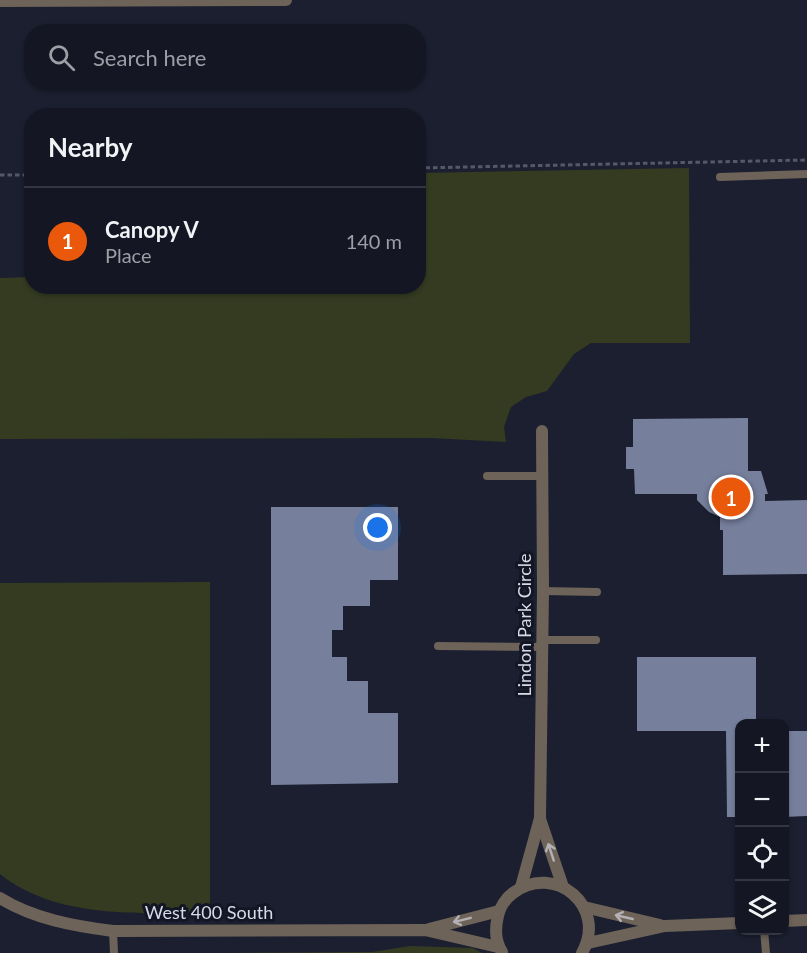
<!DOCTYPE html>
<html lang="en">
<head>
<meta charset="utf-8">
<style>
	body { margin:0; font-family:Lato,sans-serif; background:#1d202b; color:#f1f3f6 }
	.controls { position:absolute; right:18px; bottom:18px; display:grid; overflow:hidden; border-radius:12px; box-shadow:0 2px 4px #0004 }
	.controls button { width:54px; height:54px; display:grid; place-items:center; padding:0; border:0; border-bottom:2px solid #333641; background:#141723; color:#f1f3f6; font:30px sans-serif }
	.you { position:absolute; left:378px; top:528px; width:21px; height:21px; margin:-15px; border:4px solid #fff; border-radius:50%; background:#1a73e8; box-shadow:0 0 0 9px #1a73e833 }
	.badge { display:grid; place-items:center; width:39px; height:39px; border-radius:50%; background:#ea580c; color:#fff; font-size:20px; font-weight:700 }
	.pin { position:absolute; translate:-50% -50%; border:3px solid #fff; box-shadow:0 2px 6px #0006 }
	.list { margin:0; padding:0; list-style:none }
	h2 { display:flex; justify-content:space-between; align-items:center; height:78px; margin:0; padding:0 24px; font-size:26px }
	h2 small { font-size:20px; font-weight:400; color:#9d9fa6 }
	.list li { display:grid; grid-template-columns:39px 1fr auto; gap:18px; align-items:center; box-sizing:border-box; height:108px; padding:0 24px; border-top:2px solid #333641 }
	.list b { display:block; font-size:22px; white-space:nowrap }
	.list p { margin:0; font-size:20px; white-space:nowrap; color:#9d9fa6 }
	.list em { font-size:20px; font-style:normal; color:#9d9fa6 }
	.icon { flex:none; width:33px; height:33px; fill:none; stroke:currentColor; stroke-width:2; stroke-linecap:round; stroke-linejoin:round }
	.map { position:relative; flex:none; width:807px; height:953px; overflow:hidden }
	.search { position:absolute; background:#141723; box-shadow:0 2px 4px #0004; left:24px; top:24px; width:402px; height:66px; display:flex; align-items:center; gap:15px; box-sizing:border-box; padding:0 21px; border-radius:24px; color:#9d9fa6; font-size:22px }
	.panel { position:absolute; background:#141723; box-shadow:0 2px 4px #0004; left:24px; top:108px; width:402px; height:186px; border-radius:24px }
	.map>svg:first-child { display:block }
</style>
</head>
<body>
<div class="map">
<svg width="807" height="953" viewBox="0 0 807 953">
	<rect width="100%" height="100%" fill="#1b1f2f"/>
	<g fill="#353b21">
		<path d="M 689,168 L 690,343 L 591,343 L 574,354 L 547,391 L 526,397 L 511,407 L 504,427 L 506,442 L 431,438 L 0,439 L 0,278 L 31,277 L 32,286 L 418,286 L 419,173 Z"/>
		<path d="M 210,582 L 210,914 C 140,912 57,920 0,874 L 0,583 Z"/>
		<path d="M 410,946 L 473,948 L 482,953 L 227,953 L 372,952 Z"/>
	</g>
	<g fill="#767f9c">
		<path d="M 748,418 L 748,471 L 761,471 L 768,494 L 765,494 L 765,501 L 807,500 L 807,574 L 723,575 L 723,530 L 720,530 L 720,517 L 709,512 L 697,500 L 697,494 L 635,494 L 634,469 L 626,469 L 626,447 L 633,447 L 633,419 Z"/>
		<path d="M 271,507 L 398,507 L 398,580 L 370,580 L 370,606 L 343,606 L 343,630 L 332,630 L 332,657 L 347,657 L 347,681 L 368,681 L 368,713 L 398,713 L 398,783 L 271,785 Z"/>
		<path d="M 637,657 L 756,657 L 756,724 L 740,724 L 740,817 L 727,817 L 726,731 L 637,731 Z"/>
		<path d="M 784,731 L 807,731 L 807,816 L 784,817 Z"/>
	</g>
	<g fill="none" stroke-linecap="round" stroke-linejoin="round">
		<g stroke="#555967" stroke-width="3" stroke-dasharray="4.5 3" stroke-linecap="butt">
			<path d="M 418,168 L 807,160"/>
			<path d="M 0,175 L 32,175"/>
		</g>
		<g stroke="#6e6359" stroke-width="8">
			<path d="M 720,177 L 807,174"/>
			<path d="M 487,476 L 543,476"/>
			<path d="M 543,591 L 597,592"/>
			<path d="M 543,640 L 596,640"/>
			<path d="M 438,646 L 543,647"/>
			<path d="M 764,930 L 766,953"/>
			<path d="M 113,931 L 114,953"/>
		</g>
		<g stroke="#6e6359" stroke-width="12">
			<path d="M 540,819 L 563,887"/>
			<path d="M 521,887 L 540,818 L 543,591 L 542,431"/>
		</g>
		<g stroke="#6e6359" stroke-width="12">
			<path d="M 0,1 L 286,0"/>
			<path d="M 0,898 C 34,919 74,926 113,931 L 425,930 L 498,947"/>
			<path d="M 584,907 L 660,925"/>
			<path d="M 784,921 L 807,920"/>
			<path d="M 429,929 L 499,911"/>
			<path d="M 588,943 L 665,926 L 740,923"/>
			<path d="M 502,952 C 495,941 495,928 498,916 C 500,907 506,898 513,893 C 555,862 608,907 582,953"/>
		</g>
	</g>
	<defs><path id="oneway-shaft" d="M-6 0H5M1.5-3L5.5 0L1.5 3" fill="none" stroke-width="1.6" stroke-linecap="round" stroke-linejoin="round" transform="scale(1.5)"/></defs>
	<g stroke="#b3b1b5">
		<use href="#oneway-shaft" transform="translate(551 852) rotate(-108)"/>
		<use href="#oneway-shaft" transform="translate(624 917) rotate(-167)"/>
		<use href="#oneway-shaft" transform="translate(462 920) rotate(166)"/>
	</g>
	<g text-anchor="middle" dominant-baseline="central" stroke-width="6" stroke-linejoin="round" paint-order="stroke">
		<g font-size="18" fill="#d8dbe6" stroke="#121625">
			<text transform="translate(524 625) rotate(-90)">Lindon Park Circle</text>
			<text x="209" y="912">West 400 South</text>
		</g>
	</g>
</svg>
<div class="controls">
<button>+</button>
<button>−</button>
<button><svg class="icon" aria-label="locate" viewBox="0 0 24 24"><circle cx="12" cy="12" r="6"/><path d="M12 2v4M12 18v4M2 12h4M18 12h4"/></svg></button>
<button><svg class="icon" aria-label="layers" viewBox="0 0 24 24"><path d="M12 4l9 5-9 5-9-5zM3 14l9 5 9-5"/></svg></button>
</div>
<div class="you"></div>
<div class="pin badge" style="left:731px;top:497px">1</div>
<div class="search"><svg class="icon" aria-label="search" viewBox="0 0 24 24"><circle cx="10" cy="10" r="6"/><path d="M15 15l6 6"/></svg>Search here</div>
<section class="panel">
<h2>Nearby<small></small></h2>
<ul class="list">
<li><span class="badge">1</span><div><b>Canopy V</b><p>Place</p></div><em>140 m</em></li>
</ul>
</section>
</div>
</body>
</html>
